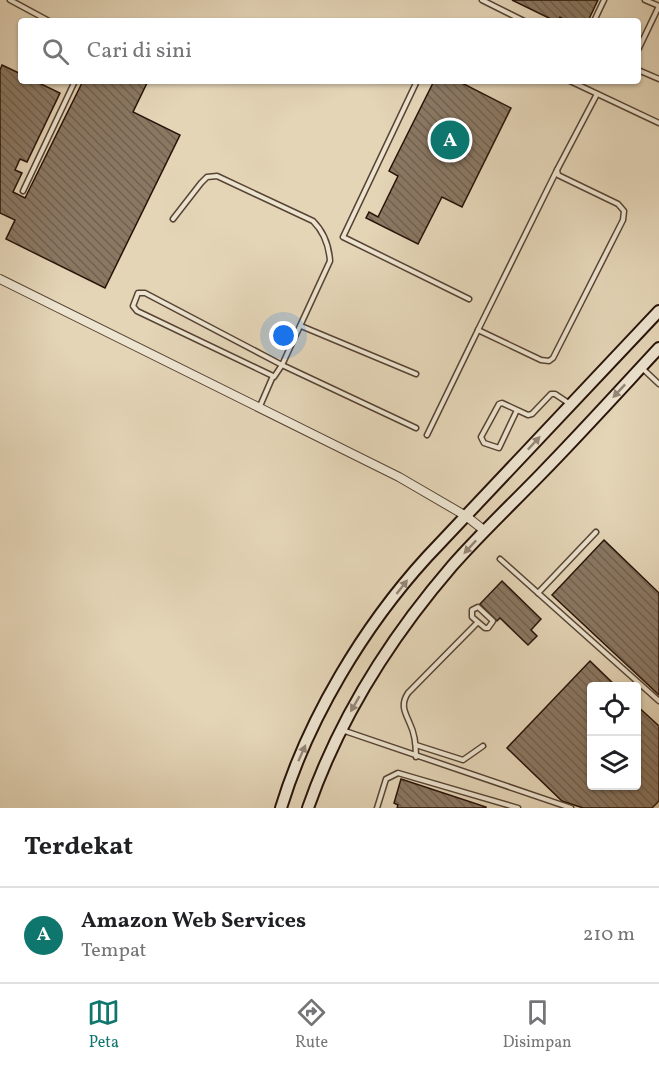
<!DOCTYPE html>
<html lang="id">
<head>
<meta charset="utf-8">
<style>
	body { margin:0; font-family:Vollkorn,serif; background:#f6f6f6; color:#202124 }
	.controls { position:absolute; right:18px; bottom:18px; display:grid; overflow:hidden; border-radius:6px; box-shadow:0 2px 4px #0004 }
	.controls button { width:54px; height:54px; display:grid; place-items:center; padding:0; border:0; border-bottom:2px solid #e0e0e0; background:#fff; color:#202124; font:30px sans-serif }
	.you { position:absolute; left:284px; top:336px; width:21px; height:21px; margin:-15px; border:4px solid #fff; border-radius:50%; background:#1a73e8; box-shadow:0 0 0 9px #1a73e833 }
	.badge { display:grid; place-items:center; width:39px; height:39px; border-radius:50%; background:#0f766e; color:#fff; font-size:20px; font-weight:700 }
	.pin { position:absolute; translate:-50% -50%; border:3px solid #fff; box-shadow:0 2px 6px #0006 }
	.list { margin:0; padding:0; list-style:none }
	h2 { display:flex; justify-content:space-between; align-items:center; height:78px; margin:0; padding:0 24px; font-size:26px }
	h2 small { font-size:20px; font-weight:400; color:#757577 }
	.list li { display:grid; grid-template-columns:39px 1fr auto; gap:18px; align-items:center; box-sizing:border-box; height:96px; padding:0 24px; border-top:2px solid #e0e0e0 }
	.list b { display:block; font-size:22px; white-space:nowrap }
	.list p { margin:0; font-size:20px; white-space:nowrap; color:#757577 }
	.list em { font-size:20px; font-style:normal; color:#757577 }
	.icon { flex:none; width:33px; height:33px; fill:none; stroke:currentColor; stroke-width:2; stroke-linecap:round; stroke-linejoin:round }
	.map { position:relative; flex:none; width:659px; height:808px; overflow:hidden }
	.search { position:absolute; background:#fff; box-shadow:0 2px 4px #0004; left:18px; right:18px; top:18px; height:66px; display:flex; align-items:center; gap:15px; box-sizing:border-box; padding:0 21px; border-radius:6px; color:#757577; font-size:22px }
	.sheet { height:174px; background:#fff }
	nav { display:flex; justify-content:space-around; align-items:center; box-sizing:border-box; height:84px; border-top:2px solid #e0e0e0; background:#fff; font-size:16px; color:#757577 }
	nav a { display:grid; justify-items:center; gap:3px }
	nav .on { color:#0f766e }
	.map>svg:first-child { display:block }
</style>
</head>
<body>
<div class="map">
<svg width="659" height="808" viewBox="0 0 659 808">
	<defs>
		<pattern id="building-back-hatch" width="6" height="6" patternUnits="userSpaceOnUse" patternTransform="scale(1.5)"><rect width="6" height="6" fill="#8a7863"/><path d="M-1 5l2 2M0 0l6 6M5-1l2 2" fill="none" stroke="#716150"/></pattern>
	</defs>
	<rect width="100%" height="100%" fill="#e4d5b7"/>
	<filter id="stains"><feTurbulence type="fractalNoise" baseFrequency=".00333" numOctaves="4"/><feColorMatrix values="0 0 0 0 .2 0 0 0 0 .09 0 0 0 0 .02 0 0 0 .5 -.17"/></filter>
	<radialGradient id="worn" r=".72"><stop offset=".6" stop-color="#630" stop-opacity="0"/><stop offset="1" stop-color="#630" stop-opacity=".3"/></radialGradient>
	<g fill="url(#building-back-hatch)" stroke="#281309" stroke-width="1.5">
		<path d="M 512,0 L 598,0 L 588,21 L 567,21 L 560,17 L 558,21 L 555,21 Z"/>
		<path d="M 2,65 L 21,74 L 21,81 L 35,81 L 60,93 L 27,162 L 20,159 L 15,170 L 22,173 L 13,192 L 25,198 L 83,81 L 148,81 L 133,112 L 180,135 L 105,288 L 6,239 L 15,220 L 0,213 L 0,70 Z"/>
		<path d="M 434,81 L 458,81 L 511,108 L 462,207 L 442,197 L 418,244 L 366,218 L 369,212 L 378,217 L 398,176 L 389,171 Z"/>
		<path d="M 604,540 L 659,593 L 659,695 L 552,595 Z"/>
		<path d="M 502,581 L 541,619 L 531,630 L 537,636 L 528,645 L 500,618 L 497,621 L 480,604 Z"/>
		<path d="M 590,661 L 617,687 L 591,687 L 591,786 L 636,786 L 636,705 L 659,726 L 659,801 L 652,808 L 583,808 L 562,801 L 507,748 Z"/>
		<path d="M 401,779 L 486,807 L 486,808 L 397,808 L 398,805 L 394,803 Z"/>
	</g>
	<g fill="none" stroke-linecap="round" stroke-linejoin="round">
		<defs>
			<g id="lane">
				<path d="M 10,0 L 49,21"/>
				<path d="M 482,0 L 524,21"/>
				<path d="M 645,0 L 659,6"/>
				<path d="M 594,21 L 604,0"/>
				<path d="M 638,50 L 659,6"/>
				<path d="M 638,70 L 659,79"/>
				<path d="M 417,81 L 343,237 L 469,299"/>
				<path d="M 570,81 L 659,123"/>
				<path d="M 23,191 L 75,81"/>
				<path d="M 173,219 L 201,183 L 207,177 L 217,176 L 313,221 C 324,232 329,246 330,261 L 282,365 L 274,377"/>
				<path d="M 301,326 L 416,374"/>
				<path d="M 478,330 L 557,170"/>
				<path d="M 642,368 L 659,384"/>
				<path d="M 260,406 L 273,376 L 137,311 L 133,306 L 138,293 L 145,293 L 282,365 L 416,428"/>
				<path d="M 517,410 L 499,448 L 484,443 L 481,437 L 499,404 L 502,403 L 528,415 L 532,414 L 551,394 L 555,394 L 570,404"/>
				<path d="M 427,435 L 478,330 L 541,360 L 549,361 L 553,358 L 623,220 L 624,211 L 618,204 L 562,177 L 558,175 L 557,170 L 597,94"/>
				<path d="M 500,559 L 659,701"/>
				<path d="M 538,593 L 596,532"/>
				<path d="M 478,607 L 493,621 L 488,628 L 485,628 L 472,617 L 472,610 Z"/>
				<path d="M 342,730 L 571,808"/>
				<path d="M 416,745 L 463,760 L 483,746"/>
				<path d="M 416,757 C 416,746 415,734 410,724 C 405,712 400,705 408,693 L 477,623"/>
				<path d="M 377,808 L 386,779 L 398,773 L 518,808"/>
			</g>
			<path id="street" d="M 0,279 L 399,477 L 466,516 L 485,531"/>
			<g id="secondary">
				<path d="M 281,808 C 308,719 364,626 427,557 L 659,311"/>
				<path d="M 308,808 C 339,719 391,637 452,566 C 480,534 511,505 541,474 C 581,433 620,390 659,348"/>
			</g>
		</defs>
		<use href="#lane" stroke="#574434" stroke-width="7"/>
		<use href="#street" stroke="#574434" stroke-width="10"/>
		<use href="#secondary" stroke="#281309" stroke-width="14"/>
		<use href="#lane" stroke="#ede4d0" stroke-width="4"/>
		<use href="#street" stroke="#ede4d0" stroke-width="8"/>
		<use href="#secondary" stroke="#ede4d0" stroke-width="10"/>
	</g>
	<defs><path id="oneway-solid" d="M-6-.8H1V-3.2L6.5 0L1 3.2V.8H-6Z" transform="scale(1.5)"/></defs>
	<g fill="#948676">
		<use href="#oneway-solid" transform="translate(619 391) rotate(133)"/>
		<use href="#oneway-solid" transform="translate(534 443) rotate(-47)"/>
		<use href="#oneway-solid" transform="translate(470 547) rotate(133)"/>
		<use href="#oneway-solid" transform="translate(402 587) rotate(-52)"/>
		<use href="#oneway-solid" transform="translate(355 704) rotate(120)"/>
		<use href="#oneway-solid" transform="translate(302 753) rotate(-66)"/>
	</g>
	<rect width="100%" height="100%" filter="url(#stains)"/>
	<rect width="100%" height="100%" fill="url(#worn)"/>
</svg>
<div class="controls">
<button><svg class="icon" aria-label="locate" viewBox="0 0 24 24"><circle cx="12" cy="12" r="6"/><path d="M12 2v4M12 18v4M2 12h4M18 12h4"/></svg></button>
<button><svg class="icon" aria-label="layers" viewBox="0 0 24 24"><path d="M12 4l9 5-9 5-9-5zM3 14l9 5 9-5"/></svg></button>
</div>
<div class="you"></div>
<div class="pin badge" style="left:450px;top:140px">A</div>
<div class="search"><svg class="icon" aria-label="search" viewBox="0 0 24 24"><circle cx="10" cy="10" r="6"/><path d="M15 15l6 6"/></svg>Cari di sini</div>
</div>
<section class="sheet">
<h2>Terdekat<small></small></h2>
<ul class="list">
<li><span class="badge">A</span><div><b>Amazon Web Services</b><p>Tempat</p></div><em>210 m</em></li>
</ul>
</section>
<nav>
<a class="on"><svg class="icon" aria-label="map" viewBox="0 0 24 24"><path d="M3 6l6-2 6 2 6-2v14l-6 2-6-2-6 2zM9 4v14M15 6v14"/></svg>Peta</a>
<a><svg class="icon" aria-label="directions" viewBox="0 0 24 24"><path d="M12 3l9 9-9 9-9-9zM9 14v-3h6M13 9l2 2-2 2"/></svg>Rute</a>
<a><svg class="icon" aria-label="saved" viewBox="0 0 24 24"><path d="M7 4h10v16l-5-4-5 4z"/></svg>Disimpan</a>
</nav>
</body>
</html>
